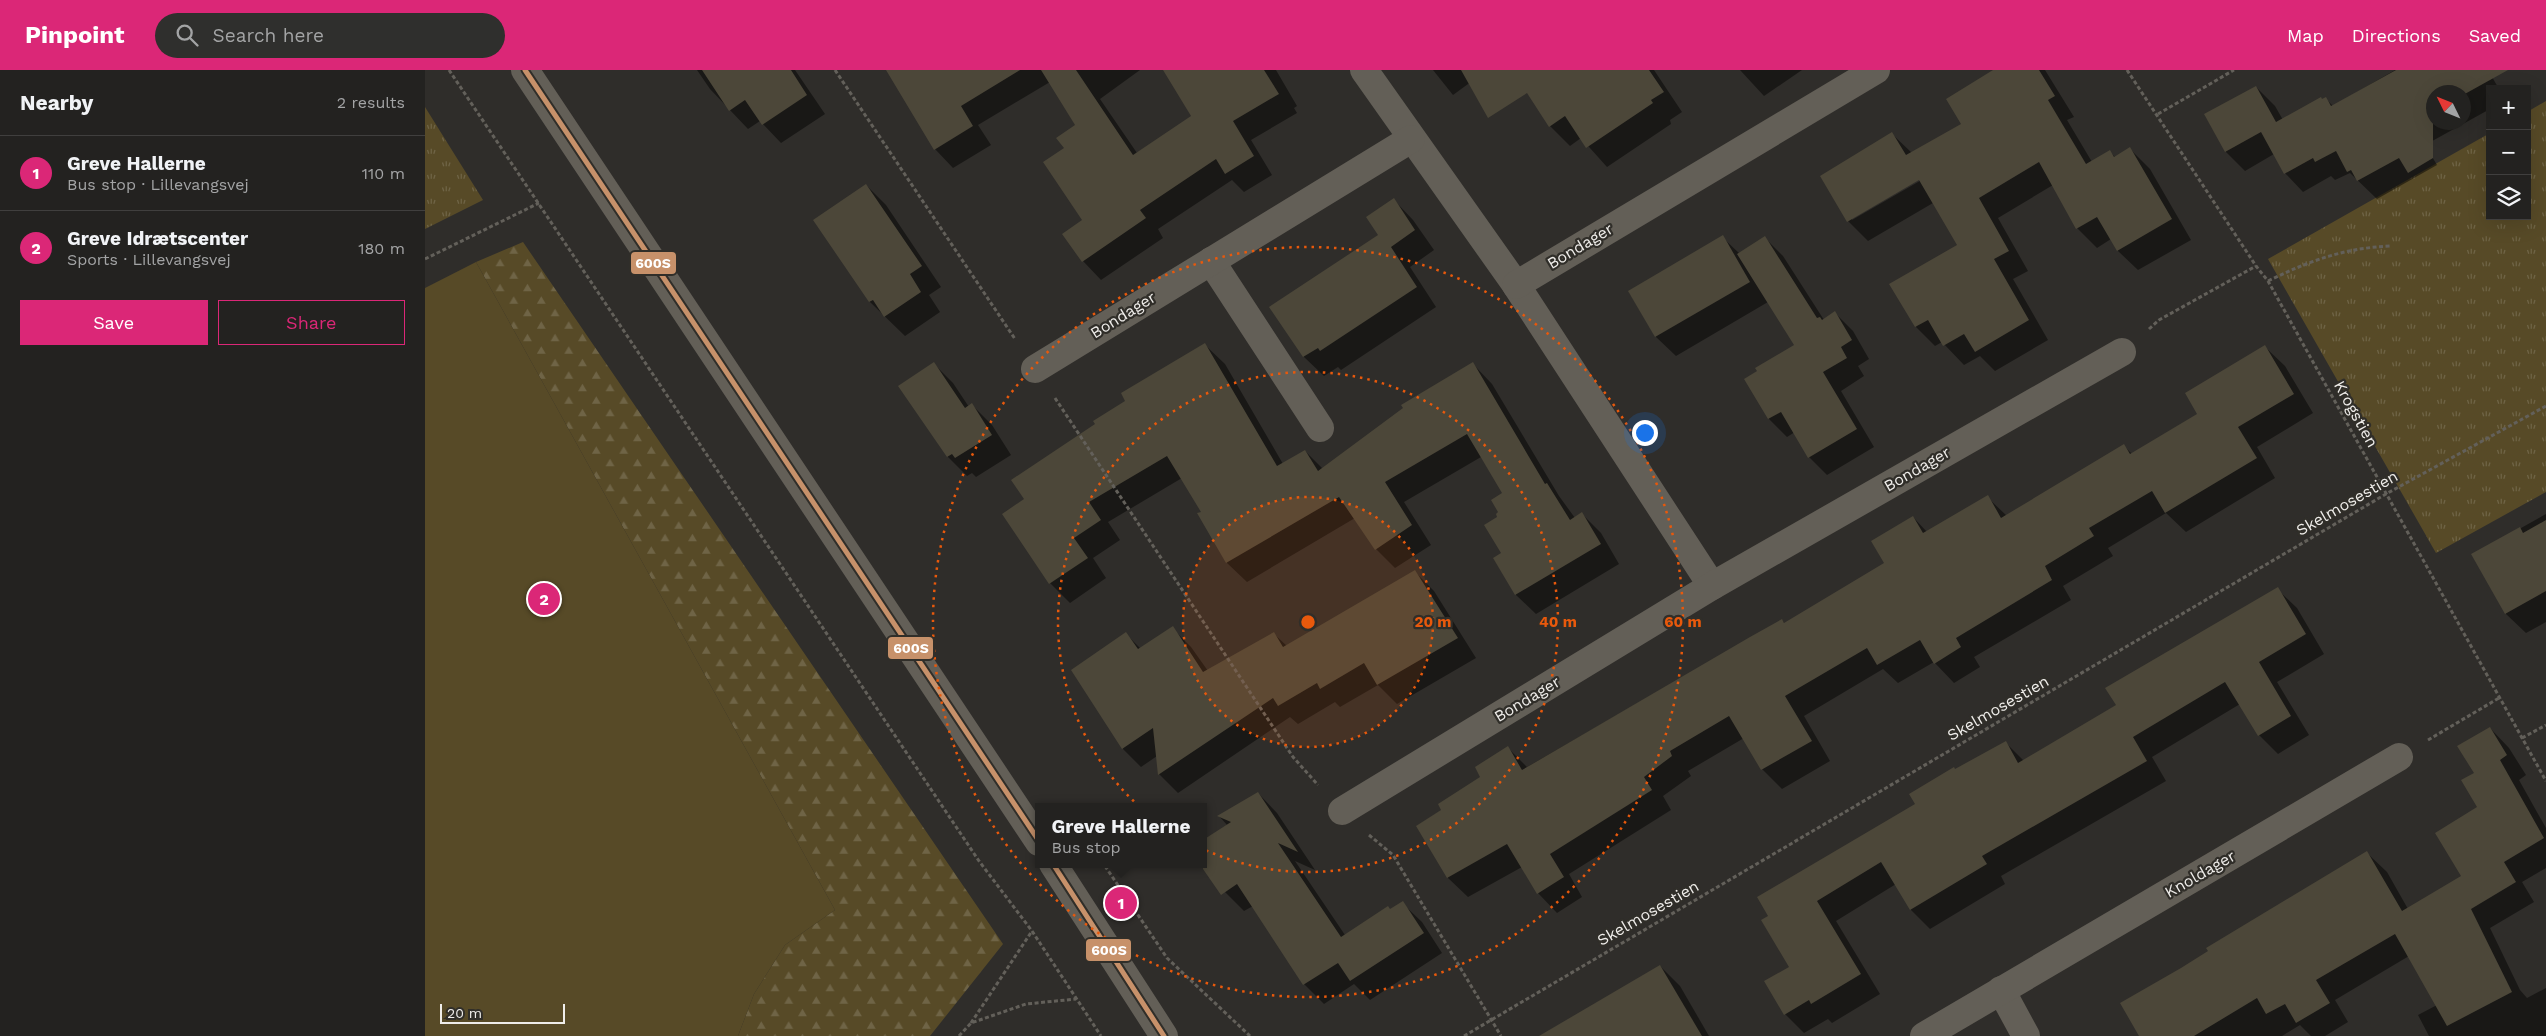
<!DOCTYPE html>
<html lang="en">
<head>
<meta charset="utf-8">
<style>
	body { margin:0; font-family:"Work Sans",sans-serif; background:#2f2f2d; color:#f1f3f6 }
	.controls { position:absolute; right:15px; top:15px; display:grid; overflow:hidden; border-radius:0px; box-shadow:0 5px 20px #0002 }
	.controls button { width:45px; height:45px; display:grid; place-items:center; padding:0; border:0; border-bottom:1px solid #403f3e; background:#232220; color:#f1f3f6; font:25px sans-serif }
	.compass { position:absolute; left:2001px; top:15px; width:45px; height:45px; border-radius:50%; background:#232220; box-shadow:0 5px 20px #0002; rotate:313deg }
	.scale { position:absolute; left:15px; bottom:12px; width:125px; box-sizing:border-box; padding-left:5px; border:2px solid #efedea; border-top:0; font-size:14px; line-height:18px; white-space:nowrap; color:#efedea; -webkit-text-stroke:4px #302e29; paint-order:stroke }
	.you { position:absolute; left:1219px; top:362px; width:18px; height:18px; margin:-12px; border:4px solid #fff; border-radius:50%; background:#1a73e8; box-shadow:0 0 0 8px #1a73e833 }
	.badge { display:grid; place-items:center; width:32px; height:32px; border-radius:50%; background:#db2777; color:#fff; font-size:16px; font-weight:700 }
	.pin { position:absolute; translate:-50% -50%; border:2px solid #fff; box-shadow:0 1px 5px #0006 }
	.popup { position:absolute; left:610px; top:733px; width:172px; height:65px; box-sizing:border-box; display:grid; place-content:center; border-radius:0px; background:#232220; filter:drop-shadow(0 1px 4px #0005); font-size:16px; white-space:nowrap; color:#a3a4a5 }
	.popup b { font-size:19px; color:#f1f3f6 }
	.popup::after { content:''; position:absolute; left:50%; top:100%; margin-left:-10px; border:10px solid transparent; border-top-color:#232220 }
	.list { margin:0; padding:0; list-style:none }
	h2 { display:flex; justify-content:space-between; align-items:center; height:65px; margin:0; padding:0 20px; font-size:21px }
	h2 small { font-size:16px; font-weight:400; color:#a3a4a5 }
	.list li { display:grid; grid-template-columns:32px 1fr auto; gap:15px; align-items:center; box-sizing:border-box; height:75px; padding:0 20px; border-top:1px solid #403f3e }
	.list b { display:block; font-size:19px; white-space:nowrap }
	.list p { margin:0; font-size:16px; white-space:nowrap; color:#a3a4a5 }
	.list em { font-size:16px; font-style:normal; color:#a3a4a5 }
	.actions { display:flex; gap:10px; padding:15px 20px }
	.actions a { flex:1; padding:11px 0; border:1px solid #db2777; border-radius:0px; text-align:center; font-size:18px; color:#db2777 }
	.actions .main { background:#db2777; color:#fff }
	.icon { flex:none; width:28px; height:28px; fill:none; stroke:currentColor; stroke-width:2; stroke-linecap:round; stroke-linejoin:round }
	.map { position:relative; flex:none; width:2121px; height:966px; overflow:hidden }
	header { display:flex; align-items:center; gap:30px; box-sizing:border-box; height:70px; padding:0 25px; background:#db2777; color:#fff }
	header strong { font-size:24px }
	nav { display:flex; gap:28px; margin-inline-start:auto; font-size:18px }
	.search { width:350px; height:45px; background:#2f2f2d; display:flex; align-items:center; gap:12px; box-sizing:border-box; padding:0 18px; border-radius:28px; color:#a3a4a5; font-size:19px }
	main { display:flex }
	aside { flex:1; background:#232220 }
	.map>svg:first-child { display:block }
</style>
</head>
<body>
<header>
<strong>Pinpoint</strong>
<div class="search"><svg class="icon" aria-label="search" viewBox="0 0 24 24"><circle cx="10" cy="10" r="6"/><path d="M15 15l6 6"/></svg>Search here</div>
<nav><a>Map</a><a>Directions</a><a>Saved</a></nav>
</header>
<main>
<aside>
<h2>Nearby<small>2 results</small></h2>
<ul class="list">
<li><span class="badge">1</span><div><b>Greve Hallerne</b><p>Bus stop · Lillevangsvej</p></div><em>110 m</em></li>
<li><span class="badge">2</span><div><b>Greve Idrætscenter</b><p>Sports · Lillevangsvej</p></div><em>180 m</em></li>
</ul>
<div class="actions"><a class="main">Save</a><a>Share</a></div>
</aside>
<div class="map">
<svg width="2121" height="966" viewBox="0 0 2121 966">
	<defs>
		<pattern id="grass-tufts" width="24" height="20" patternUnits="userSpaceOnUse" patternTransform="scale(1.25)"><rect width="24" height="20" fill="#574a27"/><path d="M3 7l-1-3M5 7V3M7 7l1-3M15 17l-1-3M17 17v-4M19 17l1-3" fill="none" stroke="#6f6446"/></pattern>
		<pattern id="forest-firs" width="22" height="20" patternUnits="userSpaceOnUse" patternTransform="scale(1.25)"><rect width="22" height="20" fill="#574a27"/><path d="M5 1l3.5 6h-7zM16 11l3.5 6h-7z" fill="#6f6446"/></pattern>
	</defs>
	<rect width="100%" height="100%" fill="#2f2d2a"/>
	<g fill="url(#grass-tufts)">
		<path d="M 2121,31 L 2121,422 L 2011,483 L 1843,189 L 2065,63 L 2065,146 L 2102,146 L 2102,42 Z"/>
		<path d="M 0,37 L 58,130 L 0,159 Z"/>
	</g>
	<path fill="url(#forest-firs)" d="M 98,172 L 578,874 L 505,966 L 313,966 L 329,924 L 360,875 L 410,840 L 51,192 Z"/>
	<path fill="#574a27" d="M 51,192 L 410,840 L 360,875 L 329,924 L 313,966 L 0,966 L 0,218 Z"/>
	<g fill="#0007" fill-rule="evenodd">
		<path d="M 272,0 L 370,0 L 400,44 L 356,73 L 335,51 L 323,59 L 285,19 Z"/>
		<path d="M 478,0 L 715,0 L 675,29 L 712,83 L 767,47 L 740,0 L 851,0 L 872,36 L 869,38 L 872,43 L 826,70 L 847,105 L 819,122 L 807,110 L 733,159 L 738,168 L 676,210 L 658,191 L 659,150 L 640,79 L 651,56 L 625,12 L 553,55 L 566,75 L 528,98 L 510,79 Z"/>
		<path d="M 1008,0 L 1050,0 L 1054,6 L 1028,25 Z"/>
		<path d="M 1129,0 L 1229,0 L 1257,42 L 1245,50 L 1246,54 L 1182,97 L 1156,68 L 1145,76 L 1125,56 Z"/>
		<path d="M 1315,0 L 1377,0 L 1339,26 Z"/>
		<path d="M 1570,0 L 1620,0 L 1649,47 L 1642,50 L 1667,92 L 1685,82 L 1690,87 L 1705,79 L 1725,99 L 1766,170 L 1713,200 L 1693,181 L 1686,169 L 1672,178 L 1652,158 L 1628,115 L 1573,148 L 1603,201 L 1588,209 L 1623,270 L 1570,301 L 1555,286 L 1539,295 L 1517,272 L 1510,276 L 1491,257 L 1534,175 L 1508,133 L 1443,171 L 1423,151 L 1467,64 L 1487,83 L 1538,54 ZM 1498,106 L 1500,108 L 1427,150 L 1427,148 Z"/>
		<path d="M 1970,0 L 2063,0 L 2074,19 L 2065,19 L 2065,39 L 2000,75 L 2012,95 L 1952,129 L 1925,103 L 1910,110 L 1906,106 L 1878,122 L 1860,103 L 1849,84 L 1820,101 L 1801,82 L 1780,45 L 1831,17 L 1850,36 L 1858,50 L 1901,29 L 1908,36 ZM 2008,22 L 2038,22 L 2038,52 L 2008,52 Z"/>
		<path d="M 441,115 L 461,135 L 516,217 L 504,225 L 515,242 L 480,266 L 445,232 L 390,150 Z"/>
		<path d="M 969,130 L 988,150 L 1009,180 L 985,197 L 1011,237 L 916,300 L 913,297 L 899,306 L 879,287 L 846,237 L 955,165 Z"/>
		<path d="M 1297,167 L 1315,184 L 1340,168 L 1358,186 L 1399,250 L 1410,243 L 1428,261 L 1444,289 L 1433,296 L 1439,306 L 1416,321 L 1449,377 L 1402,405 L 1384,387 L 1370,362 L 1362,367 L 1344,349 L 1321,309 L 1370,275 L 1343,232 L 1251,286 L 1231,267 L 1204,222 Z"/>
		<path d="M 780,275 L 800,294 L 858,394 L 880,381 L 898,399 L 1048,294 L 1067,314 L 1134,426 L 1150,448 L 1157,444 L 1176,463 L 1194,494 L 1111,544 L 1091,525 L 1069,489 L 1078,484 L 1074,447 L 1079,424 L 1056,387 L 979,432 L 1006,475 L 970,498 L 951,479 L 930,448 L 822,512 L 802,493 L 774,444 L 777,442 L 757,408 L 683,452 L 695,470 L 668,488 L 681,508 L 645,533 L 625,513 L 601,430 L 672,355 Z"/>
		<path d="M 1840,277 L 1860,296 L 1888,343 L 1832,377 L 1850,408 L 1761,462 L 1741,443 L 1683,478 L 1688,486 L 1638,516 L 1646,530 L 1549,587 L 1555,597 L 1529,613 L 1509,592 L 1473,613 L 1458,599 L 1379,646 L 1405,691 L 1357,719 L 1337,699 L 1319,668 L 1263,701 L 1266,706 L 1238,726 L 1246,740 L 1144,804 L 1157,827 L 1132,843 L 1113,823 L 1097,797 L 1043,827 L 1023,808 L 992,756 L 1017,740 L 1056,707 L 1083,678 L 1102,697 L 1357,550 L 1360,554 L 1461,494 L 1488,447 L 1502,462 L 1562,427 L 1582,446 L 1699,376 L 1707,384 L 1774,345 Z"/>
		<path d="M 509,294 L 528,313 L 544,337 L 547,335 L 567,355 L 586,385 L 551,407 L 547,403 L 542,406 L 522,386 Z"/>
		<path d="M 2121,444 L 2121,552 L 2101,563 L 2081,544 L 2048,485 Z"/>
		<path d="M 990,502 L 1009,521 L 1051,588 L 972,634 L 953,615 L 915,637 L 910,632 L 873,654 L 865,647 L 753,723 L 734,704 L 732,686 L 716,697 L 698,679 L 701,564 L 716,579 L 747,558 L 766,577 L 783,601 L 849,564 L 862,576 Z"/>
		<path d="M 1852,519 L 1872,538 L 1899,584 L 1852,612 L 1884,665 L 1853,684 L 1834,665 L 1815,634 L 1727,687 L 1741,711 L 1576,806 L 1580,814 L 1505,859 L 1486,840 L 1471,814 L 1411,851 L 1455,924 L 1407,953 L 1403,949 L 1379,963 L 1360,944 L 1366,897 L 1338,851 L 1492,735 L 1531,700 L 1581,673 L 1599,691 L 1692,635 Z"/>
		<path d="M 2065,658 L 2084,678 L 2101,705 L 2094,710 L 2121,758 L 2121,798 L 2097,812 L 2109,832 L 2065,858 L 2095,920 L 2102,928 L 2121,918 L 2121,966 L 2004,966 L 1993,945 L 2012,935 L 1984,886 L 1910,930 L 1923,952 L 1900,966 L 1886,966 L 1875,955 L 1857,966 L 1715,966 L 1757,900 L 1942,783 L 1962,802 L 1983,839 L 2038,806 L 2054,738 L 2050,703 Z"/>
		<path d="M 833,723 L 852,743 L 890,800 L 870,791 L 920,865 L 977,833 L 997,852 L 1017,883 L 945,930 L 929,914 L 899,934 L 879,914 L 828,836 L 819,841 L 800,822 L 803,756 L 794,746 Z"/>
		<path d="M 1235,896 L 1255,916 L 1284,966 L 1116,966 Z"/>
	</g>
	<g fill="#4c4739">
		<path d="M 277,0 L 366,0 L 382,25 L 337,55 L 320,30 L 304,41 Z"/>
		<path d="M 461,0 L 595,0 L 536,36 L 548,56 L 509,80 Z"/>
		<path d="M 616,0 L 651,0 L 708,85 L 766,46 L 738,0 L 839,0 L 854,24 L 808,51 L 829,86 L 800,104 L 791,89 L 715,140 L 721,148 L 657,192 L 637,164 L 657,150 L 618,92 L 639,78 L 631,68 L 650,55 Z"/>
		<path d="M 1036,0 L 1224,0 L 1239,22 L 1226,30 L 1228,33 L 1161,78 L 1140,46 L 1124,57 L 1102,23 L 1063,48 Z"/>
		<path d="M 1568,0 L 1614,0 L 1630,26 L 1623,30 L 1661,94 L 1685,80 L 1689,87 L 1705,77 L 1747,149 L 1692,181 L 1672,147 L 1651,159 L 1614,92 L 1554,128 L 1584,181 L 1569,189 L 1604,250 L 1550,282 L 1539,264 L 1518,276 L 1503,250 L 1490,257 L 1464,214 L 1532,175 L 1494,110 L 1422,152 L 1395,106 L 1467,62 L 1481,85 L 1536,54 L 1521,29 Z"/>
		<path d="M 1971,0 L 2083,0 L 2038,25 L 2038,22 L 2008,22 L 2008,88 L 1983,103 L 1974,88 L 1932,111 L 1926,100 L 1922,102 L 1911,81 L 1890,92 L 1888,88 L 1859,104 L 1836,62 L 1800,82 L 1779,44 L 1831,16 L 1851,52 L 1896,27 L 1897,29 L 1901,27 L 1906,36 Z"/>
		<path d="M 441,114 L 497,196 L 485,204 L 496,222 L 459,247 L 448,230 L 444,232 L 388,150 Z"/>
		<path d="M 969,128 L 990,160 L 966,177 L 992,217 L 895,281 L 893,278 L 878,287 L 844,237 L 953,165 L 941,147 Z"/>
		<path d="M 1298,165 L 1325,212 L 1230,267 L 1203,221 Z"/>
		<path d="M 1340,166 L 1392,248 L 1395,247 L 1397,250 L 1410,241 L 1427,270 L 1416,277 L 1422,288 L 1398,302 L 1432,359 L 1383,388 L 1356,342 L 1343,349 L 1319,309 L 1332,301 L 1330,298 L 1369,275 L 1312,184 Z"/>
		<path d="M 780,273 L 852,396 L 880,380 L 893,401 L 978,338 L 976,335 L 1048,292 L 1120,414 L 1122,413 L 1145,450 L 1157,442 L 1176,474 L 1090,525 L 1068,488 L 1076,483 L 1059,455 L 1072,447 L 1071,444 L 1073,442 L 1066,430 L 1077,423 L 1042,364 L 960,412 L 987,455 L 950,480 L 914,427 L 801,493 L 772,443 L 776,442 L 742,386 L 664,432 L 676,450 L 649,468 L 663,488 L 624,514 L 577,444 L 599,429 L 586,410 L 670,354 L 668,351 L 700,331 L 696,323 Z"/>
		<path d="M 1840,275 L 1869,324 L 1813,357 L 1832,388 L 1740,443 L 1727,421 L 1664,458 L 1669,466 L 1620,496 L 1627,510 L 1531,568 L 1536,577 L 1509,594 L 1495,570 L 1452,595 L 1442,578 L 1360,626 L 1387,671 L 1336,700 L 1304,646 L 1245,681 L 1247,686 L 1219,707 L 1227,720 L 1125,784 L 1139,807 L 1112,824 L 1082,774 L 1022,808 L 991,756 L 1016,740 L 1013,734 L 1055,707 L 1050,697 L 1083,676 L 1097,700 L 1325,567 L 1357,549 L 1359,553 L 1459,493 L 1446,471 L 1488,446 L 1498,463 L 1563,425 L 1576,448 L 1699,374 L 1705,384 L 1772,344 L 1760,323 Z"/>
		<path d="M 509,292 L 540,338 L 547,333 L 567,365 L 530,388 L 527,384 L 522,387 L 473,316 Z"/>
		<path d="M 2121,450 L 2121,521 L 2080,544 L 2046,484 L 2095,457 L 2098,463 Z"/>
		<path d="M 990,500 L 1033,568 L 952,615 L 939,593 L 895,619 L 892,613 L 853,636 L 848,628 L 733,705 L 728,658 L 697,679 L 646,600 L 701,562 L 713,579 L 748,556 L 778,602 L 849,562 L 858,577 Z"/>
		<path d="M 1853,517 L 1881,564 L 1834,592 L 1866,646 L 1833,666 L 1800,612 L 1708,667 L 1722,691 L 1557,786 L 1562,794 L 1485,840 L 1456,792 L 1392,831 L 1436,904 L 1386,934 L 1384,930 L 1359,945 L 1339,911 L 1364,897 L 1336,850 L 1343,846 L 1332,827 L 1490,734 L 1484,724 L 1529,697 L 1530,699 L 1581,671 L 1593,693 L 1691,635 L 1680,618 Z"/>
		<path d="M 2065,657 L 2082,685 L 2075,690 L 2119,768 L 2079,792 L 2091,812 L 2046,839 L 2087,922 L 2022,956 L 1970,864 L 1891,910 L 1905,933 L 1871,953 L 1860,934 L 1841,944 L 1832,928 L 1769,966 L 1714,966 L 1695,933 L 1756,898 L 1783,881 L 1781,878 L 1942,781 L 1977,841 L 2036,806 L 2010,763 L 2052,737 L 2036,710 L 2049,703 L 2032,676 Z"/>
		<path d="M 833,722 L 873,782 L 853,773 L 916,867 L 963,836 L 965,839 L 978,831 L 999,863 L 925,911 L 913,893 L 878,915 L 812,814 L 796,825 L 778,799 L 778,770 L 806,752 L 792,746 Z"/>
		<path d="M 1235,895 L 1277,966 L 1114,966 Z"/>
	</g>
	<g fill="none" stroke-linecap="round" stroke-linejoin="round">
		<g stroke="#63605a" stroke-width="3" stroke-dasharray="4 2.5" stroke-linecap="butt">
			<path d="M 24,0 L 554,791 L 607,861 L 676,966"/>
			<path d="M 410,0 L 590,269"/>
			<path d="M 1702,0 L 1831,196 L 1843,211 L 2121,711"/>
			<path d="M 1733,44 L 1809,0"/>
			<path d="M 0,189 L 114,133"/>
			<path d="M 1843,211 C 1884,191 1919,178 1965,176"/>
			<path d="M 1724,259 L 1734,250 L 1831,196"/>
			<path d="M 630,328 L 868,687 L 893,715"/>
			<path d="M 2097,668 L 2121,655"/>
			<path d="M 2003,670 L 2074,628"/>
			<path d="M 944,765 L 968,785 L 1076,966"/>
			<path d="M 680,796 L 742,888 L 825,966"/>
			<path d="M 546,953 L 607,861"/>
			<path d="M 534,966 L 546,953 L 601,934 L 651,929"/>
			<path d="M 1039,966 L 1961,424 L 2121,336"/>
		</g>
		<g stroke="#635f57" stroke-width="28">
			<path d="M 939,0 L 1091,215 L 1287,516"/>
			<path d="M 786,191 L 895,358"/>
			<path d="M 1091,215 L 1451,0"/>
			<path d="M 610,299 L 986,69"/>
			<path d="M 917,741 L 1287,516 L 1697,282"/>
			<path d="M 1576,920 L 1601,966"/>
			<path d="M 1499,966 L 1974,687"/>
		</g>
		<g stroke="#635f57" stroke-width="28">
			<path d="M 100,0 L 614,772"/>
			<path d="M 628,794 L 739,966"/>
		</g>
		<defs>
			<g id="bus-1">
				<path d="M 100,0 L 614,771"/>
				<path d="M 628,794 L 739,966"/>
			</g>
		</defs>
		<use href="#bus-1" stroke="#302e29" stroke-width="9"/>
		<use href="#bus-1" stroke="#c7916a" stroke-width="5"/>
	</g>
	<circle cx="883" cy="552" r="125" fill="#e8590c" fill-opacity=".12"/>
	<g fill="none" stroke="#e8590c" stroke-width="2.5" stroke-dasharray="2.5 5">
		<circle cx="883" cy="552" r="125"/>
		<circle cx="883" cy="552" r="250"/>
		<circle cx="883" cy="552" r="375"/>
	</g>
	<g text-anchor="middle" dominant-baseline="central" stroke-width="4.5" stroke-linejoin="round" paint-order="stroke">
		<g font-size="16" fill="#efedea" stroke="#302e29">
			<text transform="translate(1155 176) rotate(-31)">Bondager</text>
			<text transform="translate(698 245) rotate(-32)">Bondager</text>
			<text transform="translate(1931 344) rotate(61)">Krogstien</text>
			<text transform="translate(1492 399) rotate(-30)">Bondager</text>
			<text transform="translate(1922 433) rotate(-30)">Skelmosestien</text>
			<text transform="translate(1102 629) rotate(-31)">Bondager</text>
			<text transform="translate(1573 638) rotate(-30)">Skelmosestien</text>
			<text transform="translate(1775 804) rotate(-30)">Knoldager</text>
			<text transform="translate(1223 843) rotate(-30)">Skelmosestien</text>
		</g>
	</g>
	<circle cx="883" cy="552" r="8" fill="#e8590c" stroke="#302e29" stroke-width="2.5"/>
	<g font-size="15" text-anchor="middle" font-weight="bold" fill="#e8590c" stroke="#302e29" stroke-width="4.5" stroke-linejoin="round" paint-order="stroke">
		<text x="1008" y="557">20 m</text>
		<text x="1133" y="557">40 m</text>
		<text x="1258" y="557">60 m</text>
	</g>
	<g stroke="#302e29" stroke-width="2">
		<rect x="205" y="181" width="47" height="24" rx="5" fill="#c7916a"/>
		<rect x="462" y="566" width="47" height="24" rx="5" fill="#c7916a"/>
		<rect x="660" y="868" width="47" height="24" rx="5" fill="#c7916a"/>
	</g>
	<g font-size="14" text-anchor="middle" font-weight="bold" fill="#fff">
		<text x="228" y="198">600S</text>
		<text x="486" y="583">600S</text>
		<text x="684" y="885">600S</text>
	</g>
</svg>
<div class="controls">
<button>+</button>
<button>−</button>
<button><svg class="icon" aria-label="layers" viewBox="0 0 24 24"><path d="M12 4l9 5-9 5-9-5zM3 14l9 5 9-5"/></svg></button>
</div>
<svg class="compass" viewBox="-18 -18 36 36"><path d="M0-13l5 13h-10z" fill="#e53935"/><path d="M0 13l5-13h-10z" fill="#a3a4a5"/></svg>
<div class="scale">20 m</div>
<div class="you"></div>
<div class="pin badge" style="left:696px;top:833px">1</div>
<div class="popup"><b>Greve Hallerne</b>Bus stop</div>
<div class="pin badge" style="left:119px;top:529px">2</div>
</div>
</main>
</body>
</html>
